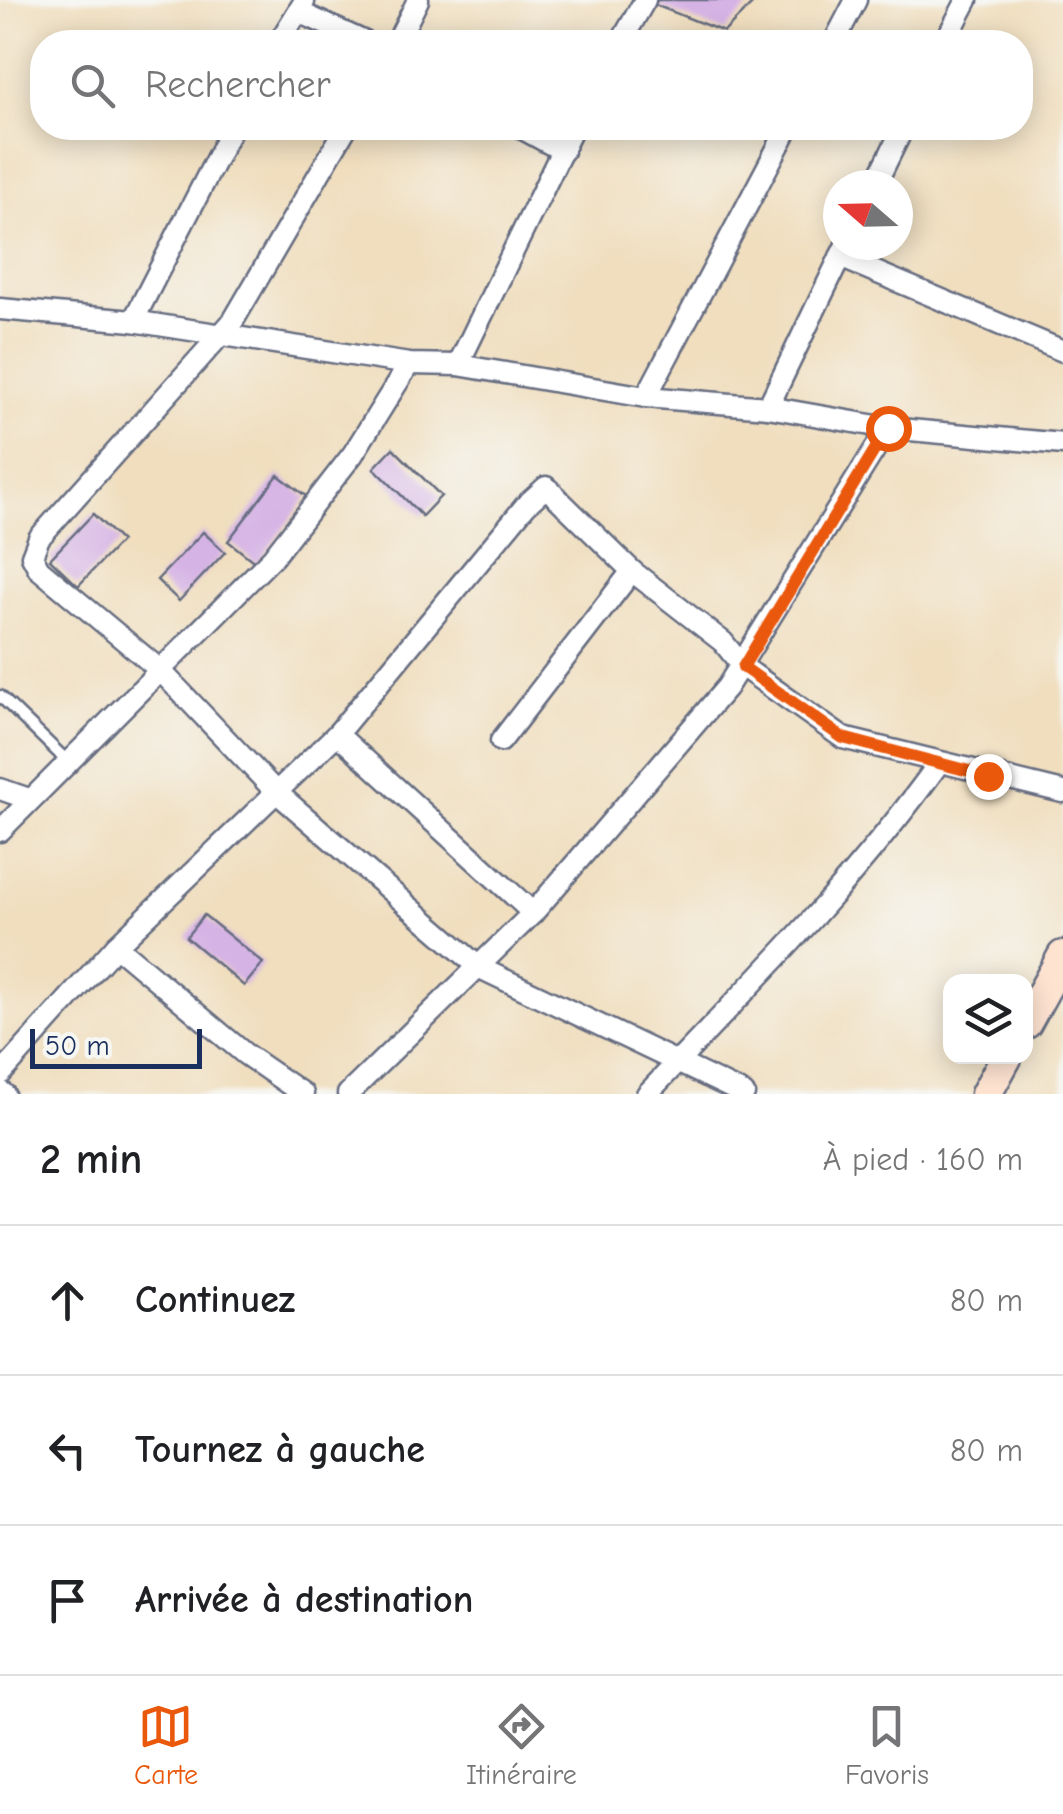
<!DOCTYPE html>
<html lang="fr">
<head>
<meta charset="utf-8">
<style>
	body { margin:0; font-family:"Comic Neue",sans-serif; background:#f2f2f2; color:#202124 }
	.controls { position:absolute; right:30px; bottom:30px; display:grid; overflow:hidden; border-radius:20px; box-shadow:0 5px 25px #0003 }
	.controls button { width:90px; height:90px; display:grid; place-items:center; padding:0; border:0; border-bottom:2px solid #e0e0e0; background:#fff; color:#202124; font:50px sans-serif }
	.compass { position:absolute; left:823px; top:170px; width:90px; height:90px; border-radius:50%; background:#fff; box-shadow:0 5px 25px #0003; rotate:290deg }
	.scale { position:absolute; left:30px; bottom:25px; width:172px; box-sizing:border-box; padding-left:10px; border:5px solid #1b2f5e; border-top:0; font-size:28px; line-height:35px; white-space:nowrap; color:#1b2f5e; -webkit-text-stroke:8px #f6f6f2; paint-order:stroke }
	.stop { position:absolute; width:30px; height:30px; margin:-22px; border:8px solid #ea580c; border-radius:50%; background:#fff }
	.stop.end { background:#ea580c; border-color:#fff; box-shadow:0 2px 10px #0008 }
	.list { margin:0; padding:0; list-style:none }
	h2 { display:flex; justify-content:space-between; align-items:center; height:130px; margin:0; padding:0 40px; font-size:42px }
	h2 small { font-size:32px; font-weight:400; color:#757577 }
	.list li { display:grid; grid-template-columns:65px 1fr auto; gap:30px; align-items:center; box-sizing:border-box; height:150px; padding:0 40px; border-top:2px solid #e0e0e0 }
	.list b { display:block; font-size:38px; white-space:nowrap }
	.list em { font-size:32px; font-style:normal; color:#757577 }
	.icon { flex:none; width:55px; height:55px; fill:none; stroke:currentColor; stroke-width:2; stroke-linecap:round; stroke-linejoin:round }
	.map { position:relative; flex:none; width:1063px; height:1094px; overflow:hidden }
	.search { position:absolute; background:#fff; box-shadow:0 5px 25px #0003; left:30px; right:30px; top:30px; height:110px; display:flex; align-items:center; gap:25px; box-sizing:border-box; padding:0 35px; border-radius:40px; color:#757577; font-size:38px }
	.sheet { height:580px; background:#fff }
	nav { display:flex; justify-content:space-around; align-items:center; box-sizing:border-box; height:140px; border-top:2px solid #e0e0e0; background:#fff; font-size:28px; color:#757577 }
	nav a { display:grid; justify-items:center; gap:5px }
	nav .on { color:#ea580c }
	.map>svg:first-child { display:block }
</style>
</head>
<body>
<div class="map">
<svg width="1063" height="1094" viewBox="0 0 1063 1094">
	<rect width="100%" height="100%" fill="#f6f6f2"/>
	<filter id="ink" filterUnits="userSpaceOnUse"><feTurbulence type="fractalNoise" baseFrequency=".01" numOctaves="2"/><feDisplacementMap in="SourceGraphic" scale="20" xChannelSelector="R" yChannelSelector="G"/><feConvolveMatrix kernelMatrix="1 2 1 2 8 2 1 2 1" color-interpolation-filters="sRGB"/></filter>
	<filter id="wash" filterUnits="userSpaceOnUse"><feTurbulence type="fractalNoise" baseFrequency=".0048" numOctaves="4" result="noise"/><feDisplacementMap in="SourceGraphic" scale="40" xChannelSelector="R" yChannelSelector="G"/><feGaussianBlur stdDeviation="2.25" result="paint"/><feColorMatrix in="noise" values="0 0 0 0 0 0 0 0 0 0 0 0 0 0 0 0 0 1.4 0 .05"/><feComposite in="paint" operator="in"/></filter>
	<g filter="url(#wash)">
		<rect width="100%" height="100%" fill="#f0debe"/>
		<g id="blocks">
			<g fill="#d6b3e5">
				<path d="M 657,0 L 745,0 L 752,4 L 724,32 L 655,5 Z"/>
				<path d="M 393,448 L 441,496 L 422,516 L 374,468 Z"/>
				<path d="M 278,475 L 307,497 L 257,564 L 228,541 Z"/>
				<path d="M 93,514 L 121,541 L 78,586 L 50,559 Z"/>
				<path d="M 203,532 L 225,552 L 179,601 L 157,580 Z"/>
				<path d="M 204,915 L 263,963 L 244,986 L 186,937 Z"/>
			</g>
		</g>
	</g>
	<g filter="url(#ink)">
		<use href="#blocks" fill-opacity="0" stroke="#666c80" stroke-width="2.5"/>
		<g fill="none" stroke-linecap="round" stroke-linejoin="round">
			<defs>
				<path id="lane" d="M 0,696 L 67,761"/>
				<g id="street">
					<path d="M 299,12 L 365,42"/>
					<path d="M 279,42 L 304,2"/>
					<path d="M 397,42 L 418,0"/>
					<path d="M 621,42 L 645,0"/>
					<path d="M 834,42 L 856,0"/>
					<path d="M 945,42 L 967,0"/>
					<path d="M 346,128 L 233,321 L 39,538 L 32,556 L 39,569 L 160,670 L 275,791 L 480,968 L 744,1094"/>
					<path d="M 521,128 L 563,151"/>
					<path d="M 875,185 L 903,128"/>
					<path d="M 840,257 L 1063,351"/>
					<path d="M 0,309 L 133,321 L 409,364 L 458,365 L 646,397 L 768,407 L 888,428 L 1063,444"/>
					<path d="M 133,321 L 232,128"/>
					<path d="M 458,365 L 573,128"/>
					<path d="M 646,397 L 788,128"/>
					<path d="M 768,407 L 845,247"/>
					<path d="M 337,734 L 533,913"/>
					<path d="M 501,741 L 632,571"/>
					<path d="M 0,789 L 29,799"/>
					<path d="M 0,831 L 273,557 L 353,454 L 409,364"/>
					<path d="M 116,946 L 245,1054 L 303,1094"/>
					<path d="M 0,1075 L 116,946 L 337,734 L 526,505 L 546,487 L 632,571 L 723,642 L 743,667 L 843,738 L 1063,792"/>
					<path d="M 0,1091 L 4,1094"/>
					<path d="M 348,1094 L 533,913 L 727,687 L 888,428"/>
					<path d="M 647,1094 C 748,988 854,882 939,763"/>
				</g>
				<g id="secondary">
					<path d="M 1026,1023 L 1063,956"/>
					<path d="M 986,1094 L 1007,1056"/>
				</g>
			</defs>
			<use href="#lane" stroke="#666c80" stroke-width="15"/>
			<use href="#street" stroke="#666c80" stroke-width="25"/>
			<use href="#secondary" stroke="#666c80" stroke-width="35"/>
			<use href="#lane" stroke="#fff" stroke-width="10"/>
			<use href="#street" stroke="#fff" stroke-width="20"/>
			<use href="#secondary" stroke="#fee3d1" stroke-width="30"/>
		</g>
	</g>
	<g fill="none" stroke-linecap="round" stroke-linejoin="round" filter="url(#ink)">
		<path stroke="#ea580c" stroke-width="12" d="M 888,428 L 743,667 L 843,738 L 988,776"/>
	</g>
</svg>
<div class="controls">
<button><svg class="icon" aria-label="layers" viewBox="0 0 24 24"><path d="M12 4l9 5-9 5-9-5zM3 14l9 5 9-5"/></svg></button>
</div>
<svg class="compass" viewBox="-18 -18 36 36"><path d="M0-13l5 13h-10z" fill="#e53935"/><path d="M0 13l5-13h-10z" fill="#757577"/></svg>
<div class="scale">50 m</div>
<div class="stop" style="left:888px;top:428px"></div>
<div class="stop end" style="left:988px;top:776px"></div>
<div class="search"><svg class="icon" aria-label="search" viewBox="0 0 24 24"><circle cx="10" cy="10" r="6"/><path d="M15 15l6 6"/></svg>Rechercher</div>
</div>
<section class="sheet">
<h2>2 min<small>À pied · 160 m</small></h2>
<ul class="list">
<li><svg class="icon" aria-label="ahead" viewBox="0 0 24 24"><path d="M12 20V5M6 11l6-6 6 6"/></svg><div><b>Continuez</b></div><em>80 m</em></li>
<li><svg class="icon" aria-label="left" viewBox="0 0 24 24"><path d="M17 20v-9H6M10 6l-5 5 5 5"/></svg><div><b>Tournez à gauche</b></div><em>80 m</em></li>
<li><svg class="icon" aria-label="arrive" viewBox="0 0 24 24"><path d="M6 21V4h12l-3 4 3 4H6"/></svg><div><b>Arrivée à destination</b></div></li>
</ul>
</section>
<nav>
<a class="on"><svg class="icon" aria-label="map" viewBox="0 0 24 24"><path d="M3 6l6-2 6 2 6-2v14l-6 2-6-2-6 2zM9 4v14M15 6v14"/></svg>Carte</a>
<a><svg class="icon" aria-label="directions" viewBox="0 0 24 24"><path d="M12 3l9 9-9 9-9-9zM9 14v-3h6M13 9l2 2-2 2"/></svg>Itinéraire</a>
<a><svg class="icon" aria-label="saved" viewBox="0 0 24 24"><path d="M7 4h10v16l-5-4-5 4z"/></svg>Favoris</a>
</nav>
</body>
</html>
